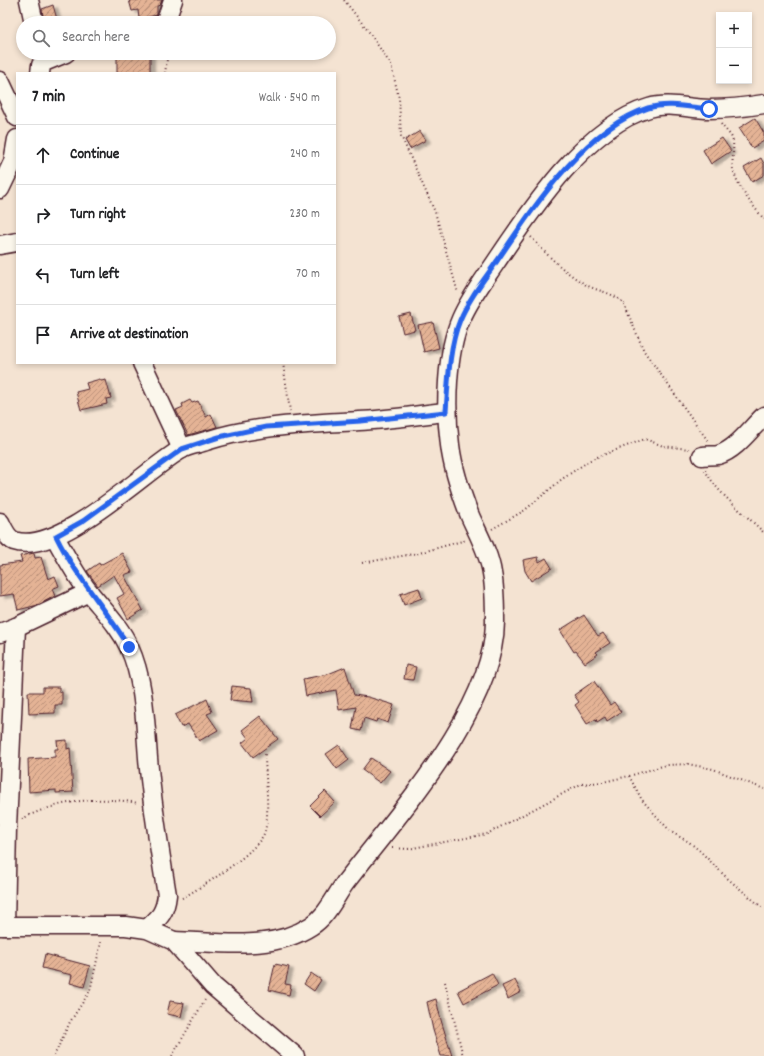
<!DOCTYPE html>
<html lang="en">
<head>
<meta charset="utf-8">
<style>
	body { margin:0; font-family:Dekko,sans-serif; background:#f6f6f6; color:#202124 }
	.controls { position:absolute; right:12px; top:12px; display:grid; overflow:hidden; border-radius:0px; box-shadow:0 2px 6px #0003 }
	.controls button { width:36px; height:36px; display:grid; place-items:center; padding:0; border:0; border-bottom:1px solid #e0e0e0; background:#fff; color:#202124; font:20px sans-serif }
	.stop { position:absolute; width:12px; height:12px; margin:-9px; border:3px solid #2563eb; border-radius:50%; background:#fff }
	.stop.end { background:#2563eb; border-color:#fff; box-shadow:0 1px 4px #0008 }
	.list { margin:0; padding:0; list-style:none }
	h2 { display:flex; justify-content:space-between; align-items:center; height:52px; margin:0; padding:0 16px; font-size:17px }
	h2 small { font-size:13px; font-weight:400; color:#757577 }
	.list li { display:grid; grid-template-columns:26px 1fr auto; gap:12px; align-items:center; box-sizing:border-box; height:60px; padding:0 16px; border-top:1px solid #e0e0e0 }
	.list b { display:block; font-size:15px; white-space:nowrap }
	.list em { font-size:13px; font-style:normal; color:#757577 }
	.icon { flex:none; width:22px; height:22px; fill:none; stroke:currentColor; stroke-width:2; stroke-linecap:round; stroke-linejoin:round }
	.map { position:relative; flex:none; width:764px; height:1056px; overflow:hidden }
	.search { position:absolute; background:#fff; box-shadow:0 2px 6px #0003; left:16px; top:16px; width:320px; height:44px; display:flex; align-items:center; gap:10px; box-sizing:border-box; padding:0 14px; border-radius:22px; color:#757577; font-size:15px }
	.panel { position:absolute; background:#fff; box-shadow:0 2px 6px #0003; left:16px; top:72px; width:320px; height:292px; border-radius:0px }
	.map>svg:first-child { display:block }
</style>
</head>
<body>
<div class="map">
<svg width="764" height="1056" viewBox="0 0 764 1056">
	<defs>
		<pattern id="building-hatch" width="6" height="6" patternUnits="userSpaceOnUse"><rect width="6" height="6" fill="#e4b395"/><path d="M-1 1l2-2M0 6l6-6M5 7l2-2" fill="none" stroke="#bb917a"/></pattern>
		<filter id="shadow"><feDropShadow dx="4.5" dy="2.5" stdDeviation="1" flood-color="#0004"/></filter>
	</defs>
	<rect width="100%" height="100%" fill="#f4e3d2"/>
	<filter id="ink" filterUnits="userSpaceOnUse"><feTurbulence type="fractalNoise" baseFrequency=".025" numOctaves="2"/><feDisplacementMap in="SourceGraphic" scale="8" xChannelSelector="R" yChannelSelector="G"/><feConvolveMatrix kernelMatrix="1 2 1 2 8 2 1 2 1" color-interpolation-filters="sRGB"/></filter>
	<g filter="url(#ink)">
		<g fill="url(#building-hatch)" stroke="#4a1f2b" filter="url(#shadow)">
			<path d="M 129,0 L 162,0 L 160,5 L 157,6 L 157,15 L 139,19 L 138,10 L 132,11 Z"/>
			<path d="M 53,5 L 58,23 L 44,23 L 42,9 Z"/>
			<path d="M 122,53 L 150,53 L 150,73 L 117,73 L 117,55 L 122,55 Z"/>
			<path d="M 755,118 L 764,133 L 764,141 L 752,148 L 739,128 Z"/>
			<path d="M 420,131 L 426,140 L 410,149 L 405,140 Z"/>
			<path d="M 722,138 L 731,151 L 711,164 L 703,150 Z"/>
			<path d="M 761,158 L 764,164 L 764,175 L 752,182 L 744,168 Z"/>
			<path d="M 411,314 L 415,330 L 403,333 L 399,317 Z"/>
			<path d="M 433,322 L 439,348 L 424,352 L 418,325 Z"/>
			<path d="M 100,379 L 101,381 L 106,380 L 111,398 L 106,399 L 107,404 L 81,410 L 76,392 L 88,389 L 86,383 Z"/>
			<path d="M 190,400 L 192,403 L 198,401 L 206,417 L 211,414 L 217,427 L 188,435 L 176,410 L 183,407 L 182,404 Z"/>
			<path d="M 34,553 L 35,558 L 41,557 L 48,579 L 55,576 L 59,586 L 52,589 L 55,596 L 38,605 L 18,610 L 14,594 L 0,596 L 0,565 L 22,562 L 20,556 Z"/>
			<path d="M 122,553 L 132,572 L 124,575 L 143,610 L 128,619 L 117,598 L 124,594 L 114,575 L 98,586 L 87,571 L 99,563 L 100,565 Z"/>
			<path d="M 538,557 L 539,562 L 546,558 L 552,568 L 531,581 L 525,571 L 523,560 Z"/>
			<path d="M 419,588 L 422,598 L 404,605 L 400,594 Z"/>
			<path d="M 584,615 L 598,636 L 603,633 L 610,643 L 596,652 L 598,654 L 585,663 L 576,651 L 574,652 L 560,630 Z"/>
			<path d="M 406,665 L 416,667 L 413,680 L 404,679 Z"/>
			<path d="M 345,667 L 354,695 L 368,697 L 394,705 L 388,723 L 377,719 L 376,722 L 364,718 L 361,731 L 352,729 L 356,707 L 339,710 L 336,690 L 306,696 L 303,679 L 328,674 Z"/>
			<path d="M 594,681 L 610,705 L 614,702 L 621,712 L 607,721 L 605,717 L 597,722 L 596,719 L 587,724 L 575,705 L 579,702 L 574,695 Z"/>
			<path d="M 232,686 L 251,688 L 253,702 L 230,700 Z"/>
			<path d="M 43,687 L 59,687 L 59,692 L 62,692 L 62,705 L 55,705 L 55,713 L 29,714 L 28,692 L 43,692 Z"/>
			<path d="M 207,699 L 212,712 L 207,714 L 218,730 L 199,741 L 188,724 L 181,727 L 175,715 Z"/>
			<path d="M 260,716 L 278,739 L 253,757 L 242,743 L 248,738 L 242,730 Z"/>
			<path d="M 67,740 L 67,749 L 70,748 L 73,792 L 56,793 L 56,790 L 29,792 L 28,759 L 55,757 L 55,749 L 58,749 L 57,741 Z"/>
			<path d="M 339,745 L 349,760 L 337,769 L 326,754 Z"/>
			<path d="M 371,758 L 390,771 L 380,783 L 362,770 Z"/>
			<path d="M 325,791 L 335,802 L 320,816 L 310,806 Z"/>
			<path d="M 45,954 L 90,966 L 84,987 L 70,983 L 72,975 L 42,968 Z"/>
			<path d="M 275,964 L 289,967 L 285,984 L 291,985 L 289,995 L 269,990 Z"/>
			<path d="M 311,973 L 321,980 L 314,991 L 304,984 Z"/>
			<path d="M 492,973 L 498,985 L 464,1003 L 458,991 Z"/>
			<path d="M 515,980 L 521,992 L 508,999 L 502,986 Z"/>
			<path d="M 436,999 L 441,1020 L 452,1056 L 441,1056 L 433,1030 L 427,1002 Z"/>
			<path d="M 170,1001 L 184,1003 L 181,1017 L 167,1014 Z"/>
		</g>
		<g fill="none" stroke-linecap="round" stroke-linejoin="round">
			<defs>
				<g id="minor">
					<path d="M 29,0 L 34,23"/>
					<path d="M 165,23 L 173,0"/>
					<path d="M 40,73 L 41,65 L 44,62 L 66,53"/>
					<path d="M 0,81 L 17,117"/>
					<path d="M 0,189 L 13,162 L 17,139"/>
					<path d="M 0,245 L 17,242"/>
					<path d="M 142,363 L 182,449"/>
					<path d="M 702,456 C 707,455 713,456 718,455 C 736,450 751,428 764,416"/>
					<path d="M 0,522 C 3,528 7,538 14,541 C 59,556 143,472 180,450 C 187,445 198,444 206,441 C 256,425 307,424 359,421 C 388,420 417,415 446,412"/>
					<path d="M 55,537 C 65,555 75,574 88,591 C 102,609 119,625 129,647 C 146,684 145,729 149,769 C 153,811 160,853 167,895 C 165,913 160,917 147,929"/>
					<path d="M 0,633 L 16,627 L 89,592"/>
					<path d="M 0,926 L 126,926 L 147,929 L 174,941 L 213,986 L 295,1056"/>
					<path d="M 5,926 L 7,827 L 16,627"/>
					<path d="M 174,941 C 219,942 271,952 311,926 C 327,916 335,897 345,883 C 397,815 494,710 495,622 C 495,606 495,588 492,573 C 489,553 478,534 470,516 C 461,493 453,470 450,445 C 445,409 446,353 461,319 C 470,298 484,280 496,262 C 531,210 586,126 649,108 C 669,102 689,109 709,109 C 727,109 746,107 764,104"/>
				</g>
			</defs>
			<use href="#minor" stroke="#4a1f2b" stroke-width="21"/>
			<g stroke="#4a1f2b" stroke-width="2" stroke-dasharray="1 3" stroke-linecap="butt">
				<path d="M 344,0 L 369,32 L 391,65 L 399,98 L 401,136 L 435,212 L 458,293"/>
				<path d="M 165,73 L 168,53"/>
				<path d="M 721,124 C 724,128 728,132 731,136 C 736,145 731,159 733,169 C 738,188 752,205 764,219"/>
				<path d="M 531,237 C 546,254 563,271 583,283 C 596,292 613,291 624,304 L 644,351 L 708,441"/>
				<path d="M 283,363 L 290,411"/>
				<path d="M 705,470 C 719,496 744,512 764,533"/>
				<path d="M 492,529 L 525,510 L 562,479 L 592,459 L 645,439 L 663,446 L 689,449"/>
				<path d="M 362,563 L 419,553 L 466,540"/>
				<path d="M 629,776 L 642,800 L 671,832 L 689,842 L 700,851 L 727,878 L 764,909"/>
				<path d="M 22,819 C 58,800 99,796 138,803"/>
				<path d="M 392,848 L 408,849 L 487,834 L 581,784 L 603,782 L 629,776 L 666,765 L 688,764 L 713,769 L 764,789"/>
				<path d="M 182,898 C 202,887 259,852 265,831 C 270,811 265,775 265,754"/>
				<path d="M 445,982 L 463,1056"/>
				<path d="M 54,1056 L 70,1022 L 90,991 L 101,942"/>
				<path d="M 172,1056 L 206,998"/>
			</g>
			<use href="#minor" stroke="#fbf7ec" stroke-width="18"/>
		</g>
	</g>
	<g fill="none" stroke-linecap="round" stroke-linejoin="round" filter="url(#ink)">
		<path stroke="#2563eb" stroke-width="5" d="M 129,647 C 106,609 76,577 56,536 L 83,521 L 182,449 L 219,437 L 266,427 L 361,421 L 446,412 C 448,384 449,346 460,320 C 469,298 484,280 497,261 C 534,207 584,129 648,108 C 667,102 689,107 709,109"/>
	</g>
</svg>
<div class="controls">
<button>+</button>
<button>−</button>
</div>
<div class="stop" style="left:709px;top:109px"></div>
<div class="stop end" style="left:129px;top:647px"></div>
<div class="search"><svg class="icon" aria-label="search" viewBox="0 0 24 24"><circle cx="10" cy="10" r="6"/><path d="M15 15l6 6"/></svg>Search here</div>
<section class="panel">
<h2>7 min<small>Walk · 540 m</small></h2>
<ul class="list">
<li><svg class="icon" aria-label="ahead" viewBox="0 0 24 24"><path d="M12 20V5M6 11l6-6 6 6"/></svg><div><b>Continue</b></div><em>240 m</em></li>
<li><svg class="icon" aria-label="right" viewBox="0 0 24 24"><path d="M7 20v-9h11M14 6l5 5-5 5"/></svg><div><b>Turn right</b></div><em>230 m</em></li>
<li><svg class="icon" aria-label="left" viewBox="0 0 24 24"><path d="M17 20v-9H6M10 6l-5 5 5 5"/></svg><div><b>Turn left</b></div><em>70 m</em></li>
<li><svg class="icon" aria-label="arrive" viewBox="0 0 24 24"><path d="M6 21V4h12l-3 4 3 4H6"/></svg><div><b>Arrive at destination</b></div></li>
</ul>
</section>
</div>
</body>
</html>
